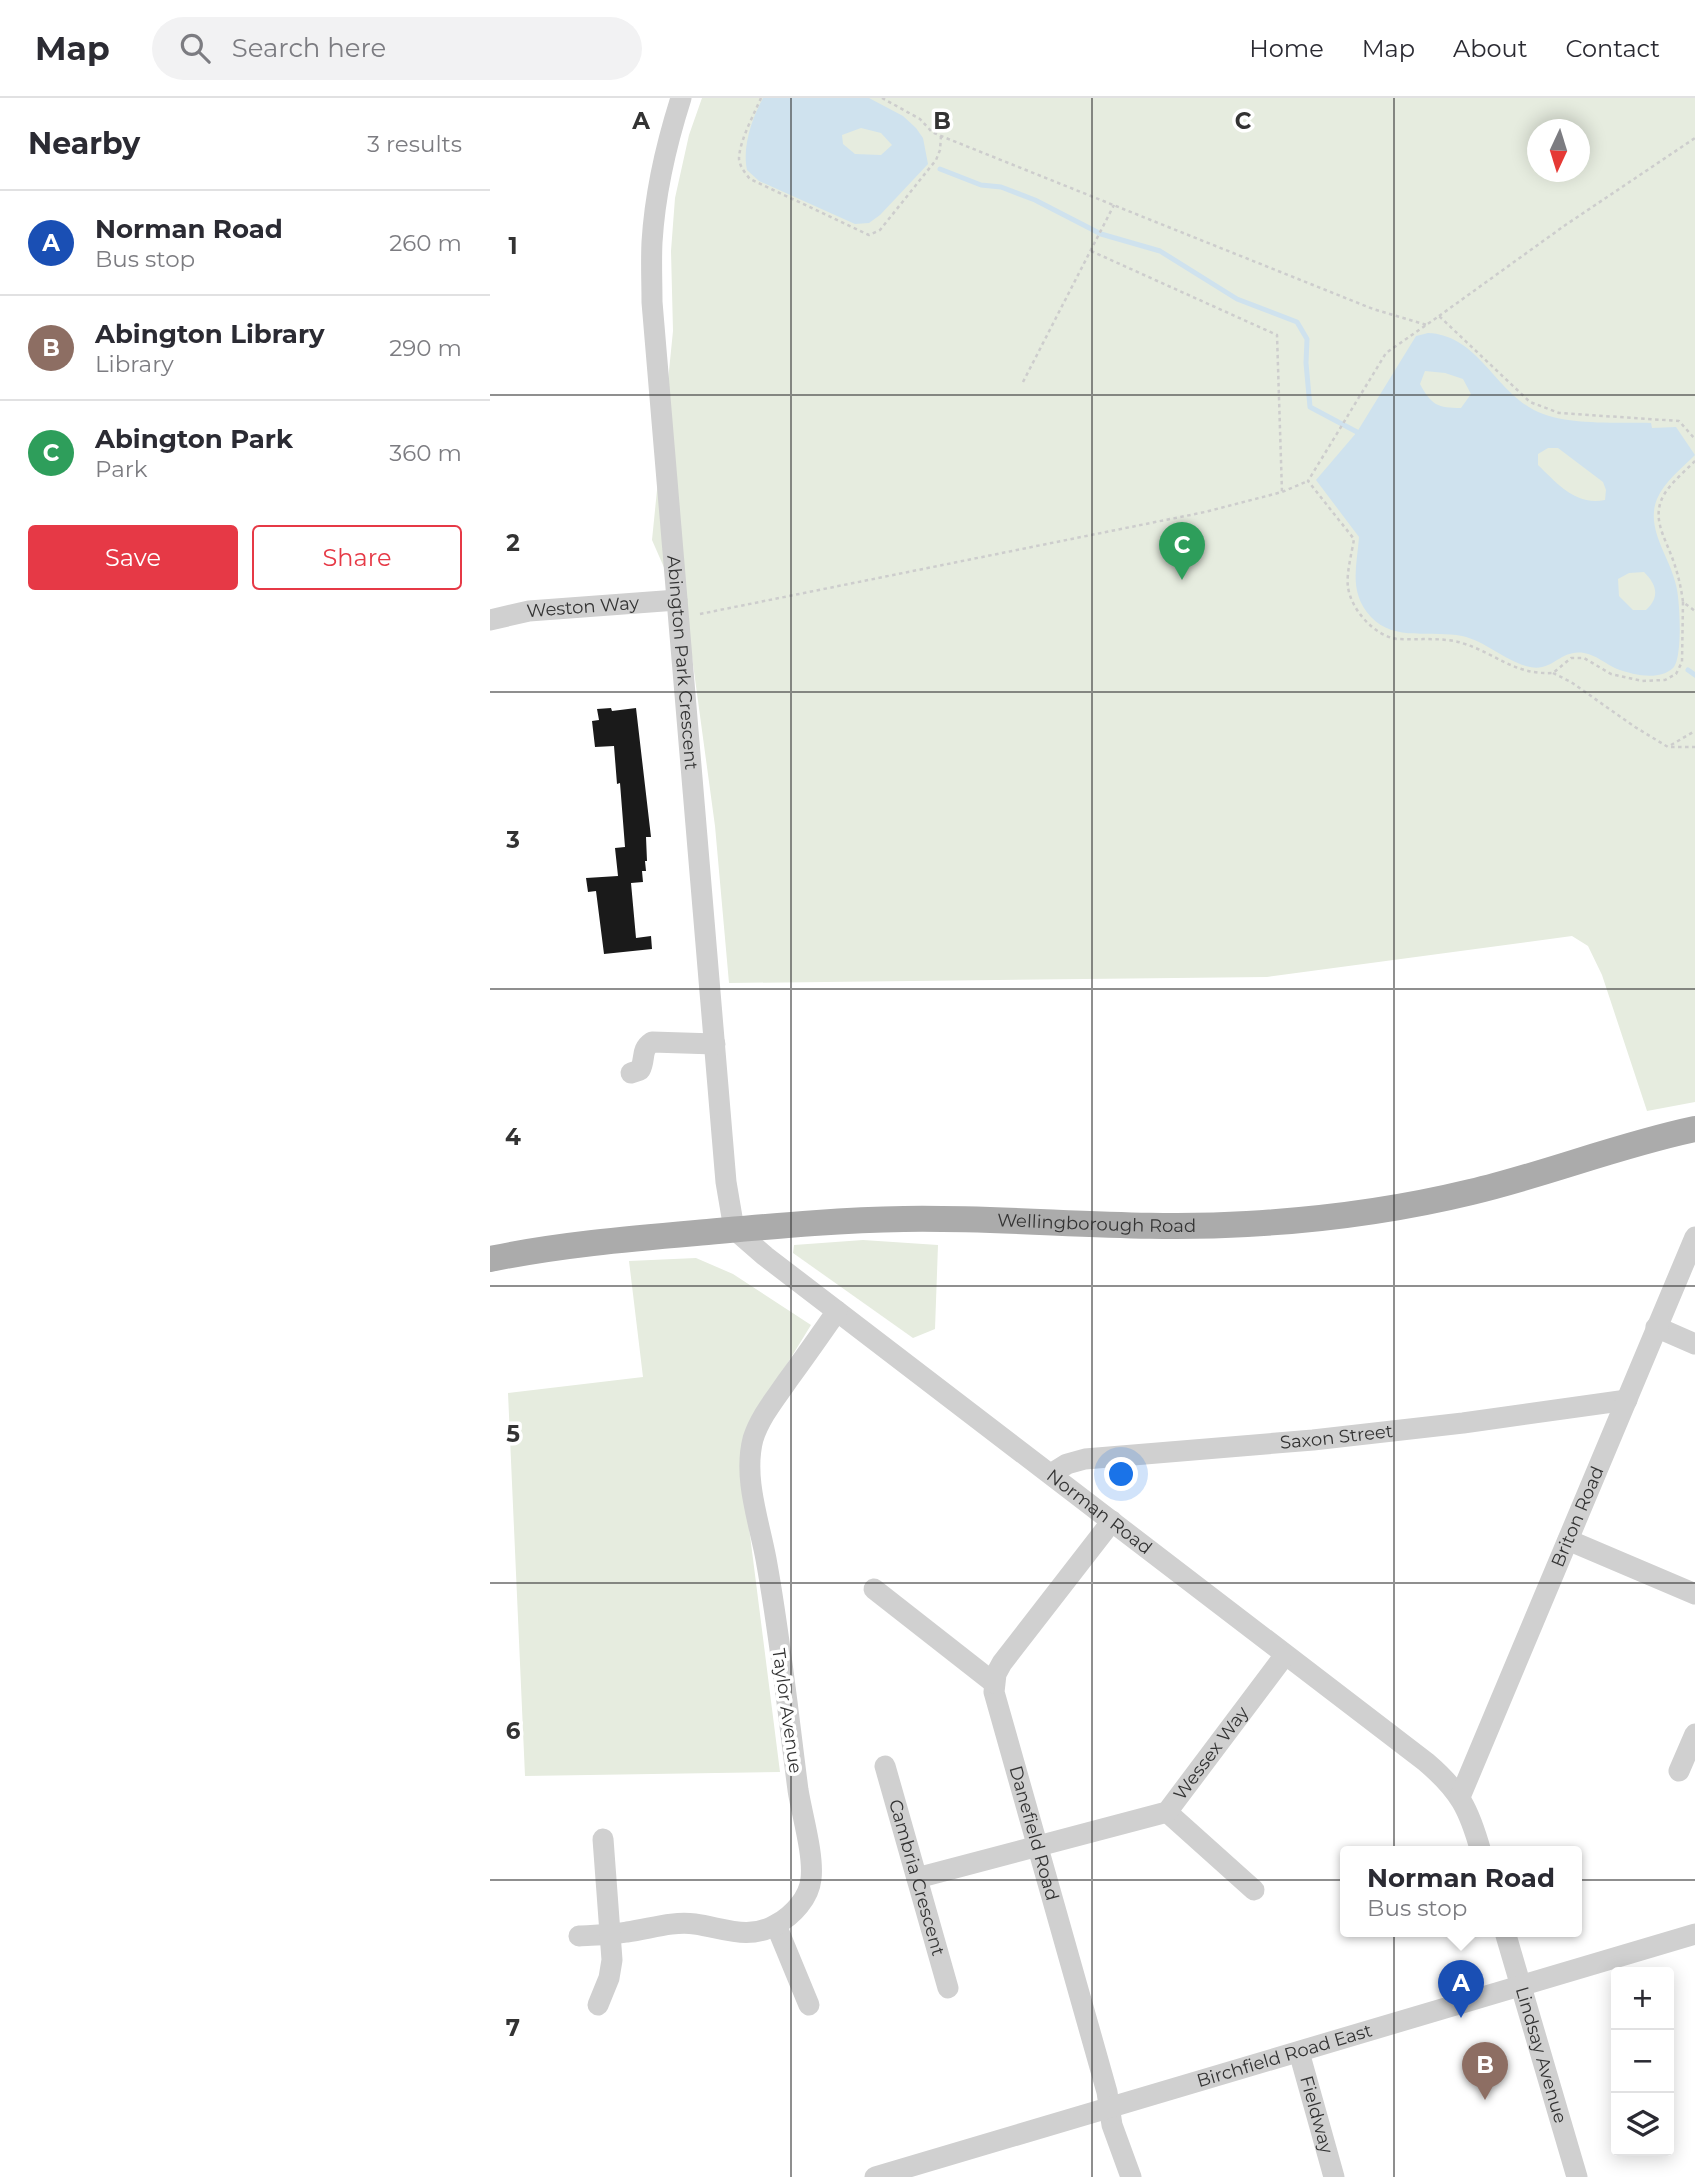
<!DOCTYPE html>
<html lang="en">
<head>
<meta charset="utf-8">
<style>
	body { margin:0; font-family:Montserrat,sans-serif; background:#f2f2f3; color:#2b2b33 }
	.controls { position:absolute; right:21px; bottom:21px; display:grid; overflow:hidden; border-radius:7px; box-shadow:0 4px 18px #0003 }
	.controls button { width:63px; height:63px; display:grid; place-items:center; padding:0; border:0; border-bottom:2px solid #e1e1e2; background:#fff; color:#2b2b33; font:35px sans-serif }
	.compass { position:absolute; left:1037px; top:21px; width:63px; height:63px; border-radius:50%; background:#fff; box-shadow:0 4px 18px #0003; rotate:184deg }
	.you { position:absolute; left:632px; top:1377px; width:24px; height:24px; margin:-18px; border:5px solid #fff; border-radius:50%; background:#1a73e8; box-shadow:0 0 0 10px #1a73e833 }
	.badge { display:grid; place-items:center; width:46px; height:46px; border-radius:50%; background:#e63946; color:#fff; font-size:23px; font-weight:700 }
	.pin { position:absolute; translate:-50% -58px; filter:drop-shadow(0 2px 4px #0008) }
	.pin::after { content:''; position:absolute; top:37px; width:24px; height:21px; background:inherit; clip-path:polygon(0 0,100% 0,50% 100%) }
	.popup { position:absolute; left:850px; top:1748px; width:242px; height:91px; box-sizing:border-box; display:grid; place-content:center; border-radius:7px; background:#fff; filter:drop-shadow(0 2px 5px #0005); font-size:23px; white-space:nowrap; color:#7c7c81 }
	.popup b { font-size:26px; color:#2b2b33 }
	.popup::after { content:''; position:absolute; left:50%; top:100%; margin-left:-14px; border:14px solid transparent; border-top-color:#fff }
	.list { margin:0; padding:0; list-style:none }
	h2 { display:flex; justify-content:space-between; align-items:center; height:91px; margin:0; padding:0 28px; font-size:30px }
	h2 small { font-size:23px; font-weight:400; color:#7c7c81 }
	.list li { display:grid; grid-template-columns:46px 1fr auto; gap:21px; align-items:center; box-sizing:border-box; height:105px; padding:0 28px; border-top:2px solid #e1e1e2 }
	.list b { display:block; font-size:26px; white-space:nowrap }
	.list p { margin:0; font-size:23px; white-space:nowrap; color:#7c7c81 }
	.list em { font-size:23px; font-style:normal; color:#7c7c81 }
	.actions { display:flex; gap:14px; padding:21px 28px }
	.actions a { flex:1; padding:16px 0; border:2px solid #e63946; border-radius:7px; text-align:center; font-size:24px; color:#e63946 }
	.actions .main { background:#e63946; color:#fff }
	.icon { flex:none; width:38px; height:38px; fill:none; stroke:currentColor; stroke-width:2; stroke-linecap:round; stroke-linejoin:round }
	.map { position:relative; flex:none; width:1205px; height:2079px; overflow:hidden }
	header { display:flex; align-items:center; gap:42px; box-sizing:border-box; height:98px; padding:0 35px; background:#fff; border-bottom:2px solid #e1e1e2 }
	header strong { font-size:33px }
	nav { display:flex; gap:38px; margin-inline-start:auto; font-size:24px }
	.search { width:490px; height:63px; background:#f2f2f3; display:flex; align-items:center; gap:18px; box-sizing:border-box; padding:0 24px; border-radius:38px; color:#7c7c81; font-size:26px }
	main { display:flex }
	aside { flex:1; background:#fff }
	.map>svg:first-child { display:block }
</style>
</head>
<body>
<header>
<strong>Map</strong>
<div class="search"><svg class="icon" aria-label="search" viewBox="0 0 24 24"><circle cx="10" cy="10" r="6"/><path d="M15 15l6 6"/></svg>Search here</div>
<nav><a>Home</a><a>Map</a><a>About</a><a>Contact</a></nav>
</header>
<main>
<aside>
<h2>Nearby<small>3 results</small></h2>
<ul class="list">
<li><span class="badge" style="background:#1a4fb4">A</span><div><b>Norman Road</b><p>Bus stop</p></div><em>260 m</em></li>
<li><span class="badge" style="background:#8d6e63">B</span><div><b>Abington Library</b><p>Library</p></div><em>290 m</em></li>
<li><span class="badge" style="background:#2e9e5b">C</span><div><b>Abington Park</b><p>Park</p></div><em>360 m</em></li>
</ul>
<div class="actions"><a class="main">Save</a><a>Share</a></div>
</aside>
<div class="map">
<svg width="1205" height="2079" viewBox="0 0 1205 2079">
	<rect width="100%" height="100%" fill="#fff"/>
	<g fill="#e6ecdf" fill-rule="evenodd">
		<path d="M 212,0 L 1205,0 L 1205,1004 L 1157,1013 L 1112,877 L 1098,848 L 1082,838 L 777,879 L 239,885 L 225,728 L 197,522 L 162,442 L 183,233 L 181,153 L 185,100 L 199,37 ZM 1048,32 L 1090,32 L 1090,74 L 1048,74 Z"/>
		<path d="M 373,1142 L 448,1147 L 445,1231 L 423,1240 L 303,1155 L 304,1147 Z"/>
		<path d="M 206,1160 L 243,1176 L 321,1227 L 270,1310 L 254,1390 L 290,1674 L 35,1678 L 18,1295 L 153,1279 L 139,1163 Z"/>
	</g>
	<g fill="#cfe2ee" fill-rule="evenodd">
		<path d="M 273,0 L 379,0 L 413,18 L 426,30 L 433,40 L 438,66 L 390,117 L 379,125 L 365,126 L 269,83 L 257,72 C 252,49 262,20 273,0 ZM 371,30 L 391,35 L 402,47 L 391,57 L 365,56 L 353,46 L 352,37 Z"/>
		<path d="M 938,235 C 987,237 1004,291 1044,312 C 1075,328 1126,324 1161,325 L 1162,330 L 1186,329 L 1205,357 C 1192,370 1174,384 1167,401 C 1155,431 1180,459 1186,487 C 1190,501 1193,561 1183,570 C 1169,583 1144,577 1127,571 C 1116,566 1106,557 1094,555 C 1070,551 1063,574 1040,569 C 1016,564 996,543 972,538 C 943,532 904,544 881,519 C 858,494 867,468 869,439 L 826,382 L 867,334 L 926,238 ZM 935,273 L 955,275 L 973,281 L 981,296 L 971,310 C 948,310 941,307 930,286 ZM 1058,350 L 1068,350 L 1113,384 L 1116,392 L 1115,402 C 1085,408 1067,385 1048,367 L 1048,356 ZM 1154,474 C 1167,487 1170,499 1156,512 L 1143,512 L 1129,498 L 1128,481 L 1139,475 Z"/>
	</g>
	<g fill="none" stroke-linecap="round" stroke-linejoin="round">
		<g stroke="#cfe2ee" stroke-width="5">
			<path d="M 450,71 L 491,87 L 511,89 L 545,102 L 611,136 L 670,153 L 747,201 L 807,224 L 817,241 L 816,265 L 820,309 L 867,334"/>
			<path d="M 1198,572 L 1205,577"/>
		</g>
	</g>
	<path fill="#1a1a1a" d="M 121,610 L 122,613 L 146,610 L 161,739 L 156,739 L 157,763 L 155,763 L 156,773 L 152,773 L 153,784 L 141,785 L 146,840 L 161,838 L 162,851 L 114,856 L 106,793 L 98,794 L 96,780 L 128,778 L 125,750 L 135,749 L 130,685 L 127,686 L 124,648 L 105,649 L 102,623 L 109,622 L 107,611 Z"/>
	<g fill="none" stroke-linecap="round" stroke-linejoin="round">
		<g stroke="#cdcdcd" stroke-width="2.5" stroke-dasharray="3.5 3.5" stroke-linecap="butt">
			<path d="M 271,0 C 264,16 249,44 249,61 C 250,69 255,75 260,81 L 379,137 L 390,132 L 446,62 L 450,52 L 451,38"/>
			<path d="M 392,0 L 430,21 L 442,34 L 451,38 L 883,211 L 937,227"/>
			<path d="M 601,153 L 787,237 L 792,394"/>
			<path d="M 949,218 L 1074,128 L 1205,40"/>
			<path d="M 533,284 L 624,107"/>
			<path d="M 1205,363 C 1195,373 1183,383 1175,395 C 1160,419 1175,439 1183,462 C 1188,476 1191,489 1193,504 L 1205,513"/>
			<path d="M 1193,504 L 1192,564 L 1186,576 L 1175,582 L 1152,583 L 1121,576 L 1094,560 L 1081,560 L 1063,575 C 1024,577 1007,556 972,545 C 953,539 928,542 907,541 C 885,538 861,512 858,489 C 856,476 862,454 864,441 L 818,383 L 896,255 L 949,218 L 1040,304 L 1069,315 L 1189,323 L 1205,341"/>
			<path d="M 210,516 L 715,414 L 792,394 L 818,383"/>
			<path d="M 1063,575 L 1081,584 L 1145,629 L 1178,649 L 1205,649"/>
			<path d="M 1181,647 L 1205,633"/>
		</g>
		<g stroke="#d0d0d0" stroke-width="21">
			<path id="s1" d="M 191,0 C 176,47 165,95 162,144 C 161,164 162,184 162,204 L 236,1084 L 244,1131 L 275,1158 L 936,1664 C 970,1693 979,1711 991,1754"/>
			<path id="s2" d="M 0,522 L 39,513 L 187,502"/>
			<path d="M 141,975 L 150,972 C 156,961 150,952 162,944 L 225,946"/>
			<path d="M 1166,1229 L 1205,1246"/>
			<path id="s3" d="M 561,1376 L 577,1366 L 595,1361 L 823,1342 L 973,1325 L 1137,1302"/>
			<path id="s4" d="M 622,1423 L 512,1565 L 506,1576 L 504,1594 L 617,1994 L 622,2027 L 641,2079"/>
			<path d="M 1078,1442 L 1205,1496"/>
			<path d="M 384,1491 L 504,1585"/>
			<path id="s5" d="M 395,1668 L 458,1890"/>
			<path d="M 1189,1673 L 1205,1636"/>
			<path id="s6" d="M 970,1699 L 1205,1139"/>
			<path d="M 677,1714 L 764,1792"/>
			<path id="s7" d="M 427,1780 L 677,1714 L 795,1557"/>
			<path d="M 286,1827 L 319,1907"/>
			<path id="s8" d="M 1015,1834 L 1087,2079"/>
			<path d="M 89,1838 C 105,1837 121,1837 137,1834 C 160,1831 181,1823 205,1826 C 234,1830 259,1843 287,1826 C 303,1817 319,1800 321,1781 C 324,1757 312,1717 308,1692 C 298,1615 290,1537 276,1461 C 269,1423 253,1380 263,1341 C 270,1319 285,1301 298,1282 C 315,1259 331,1236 347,1213"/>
			<path d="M 108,1907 L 119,1880 L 122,1862 L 113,1741"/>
			<path id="s9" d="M 809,1954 L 844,2079"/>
			<path id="s10" d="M 385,2079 L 1205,1836"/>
		</g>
		<path stroke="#ababab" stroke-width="26" id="s11" d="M 0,1161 C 68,1147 137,1141 206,1135 C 275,1129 345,1122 414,1121 C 528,1119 643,1133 757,1126 C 829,1122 911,1111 981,1094 C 1057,1076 1129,1047 1205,1031"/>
	</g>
	<path fill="none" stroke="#333" stroke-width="2" stroke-opacity="0.55" d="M 301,0 L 301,2079M 602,0 L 602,2079M 904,0 L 904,2079M 0,297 L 1205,297M 0,594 L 1205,594M 0,891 L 1205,891M 0,1188 L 1205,1188M 0,1485 L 1205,1485M 0,1782 L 1205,1782"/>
	<g text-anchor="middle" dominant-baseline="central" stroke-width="7" stroke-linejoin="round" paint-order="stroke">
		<g font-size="18" fill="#333" stroke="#fff">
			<text stroke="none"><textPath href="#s2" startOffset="94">Weston Way</textPath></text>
			<text stroke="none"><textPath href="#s1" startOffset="569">Abington Park Crescent</textPath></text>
			<text stroke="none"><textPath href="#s11" startOffset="609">Wellingborough Road</textPath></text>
			<text stroke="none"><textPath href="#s3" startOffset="290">Saxon Street</textPath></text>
			<text stroke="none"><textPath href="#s1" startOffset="1600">Norman Road</textPath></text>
			<text stroke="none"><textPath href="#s6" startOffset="304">Briton Road</textPath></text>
			<text transform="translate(297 1613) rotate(82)">Taylor Avenue</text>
			<text stroke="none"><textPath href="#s7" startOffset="332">Wessex Way</textPath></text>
			<text stroke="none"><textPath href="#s4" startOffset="357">Danefield Road</textPath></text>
			<text stroke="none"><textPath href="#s5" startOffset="116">Cambria Crescent</textPath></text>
			<text stroke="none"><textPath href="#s8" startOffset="128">Lindsay Avenue</textPath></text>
			<text stroke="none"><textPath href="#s10" startOffset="427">Birchfield Road East</textPath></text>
			<text stroke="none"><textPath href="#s9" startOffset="65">Fieldway</textPath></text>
		</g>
	</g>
	<g font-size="23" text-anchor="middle" font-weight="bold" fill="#333" stroke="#fff" stroke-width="7" stroke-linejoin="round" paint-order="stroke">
		<text x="151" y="31">A</text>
		<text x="452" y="31">B</text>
		<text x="753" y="31">C</text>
		<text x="23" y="156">1</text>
		<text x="23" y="453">2</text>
		<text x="23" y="750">3</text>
		<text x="23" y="1047">4</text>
		<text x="23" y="1344">5</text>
		<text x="23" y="1641">6</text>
		<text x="23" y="1938">7</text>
	</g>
</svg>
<div class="controls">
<button>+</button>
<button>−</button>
<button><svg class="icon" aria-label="layers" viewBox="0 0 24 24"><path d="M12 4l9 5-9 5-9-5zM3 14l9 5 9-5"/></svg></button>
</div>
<svg class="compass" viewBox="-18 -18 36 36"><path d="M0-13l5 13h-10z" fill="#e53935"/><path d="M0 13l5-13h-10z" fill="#7c7c81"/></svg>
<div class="you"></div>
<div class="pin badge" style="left:971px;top:1920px;background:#1a4fb4">A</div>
<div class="popup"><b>Norman Road</b>Bus stop</div>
<div class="pin badge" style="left:995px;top:2002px;background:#8d6e63">B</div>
<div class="pin badge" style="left:692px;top:482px;background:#2e9e5b">C</div>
</div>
</main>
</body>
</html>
